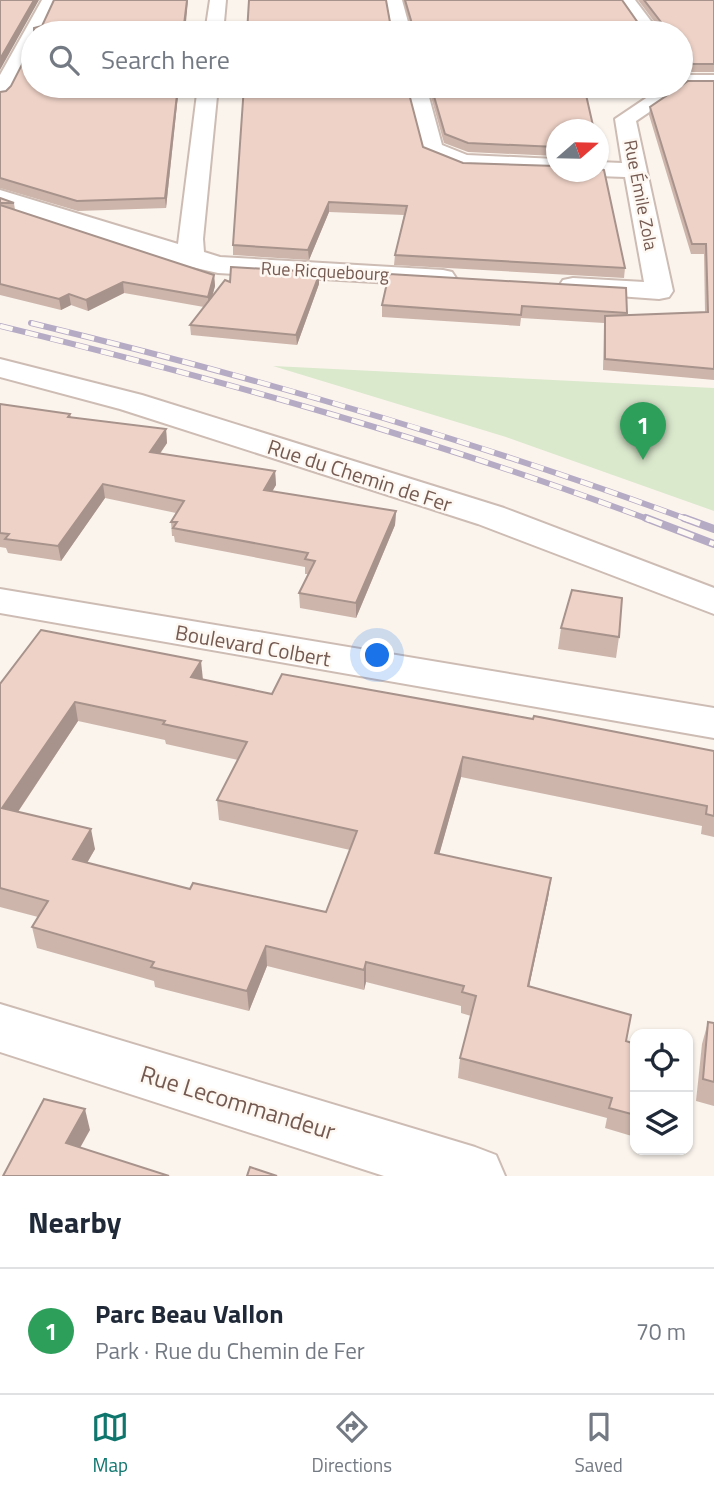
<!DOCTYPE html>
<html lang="en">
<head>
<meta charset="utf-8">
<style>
	body { margin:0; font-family:"Titillium Web",sans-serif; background:#f2f2f3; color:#1f2937 }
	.controls { position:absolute; right:21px; bottom:21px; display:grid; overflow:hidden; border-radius:14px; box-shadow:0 2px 5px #0004 }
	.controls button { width:63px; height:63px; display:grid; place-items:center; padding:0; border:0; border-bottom:2px solid #e0e1e3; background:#fff; color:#1f2937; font:35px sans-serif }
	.compass { position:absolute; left:546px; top:119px; width:63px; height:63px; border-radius:50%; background:#fff; box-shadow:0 2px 5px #0004; rotate:70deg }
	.you { position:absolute; left:378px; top:656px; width:24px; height:24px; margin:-18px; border:5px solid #fff; border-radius:50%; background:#1a73e8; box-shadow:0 0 0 10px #1a73e833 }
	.badge { display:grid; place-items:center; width:46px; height:46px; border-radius:50%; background:#0f766e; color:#fff; font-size:23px; font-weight:700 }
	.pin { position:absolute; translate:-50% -58px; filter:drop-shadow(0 2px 4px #0008) }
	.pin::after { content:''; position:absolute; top:37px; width:24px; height:21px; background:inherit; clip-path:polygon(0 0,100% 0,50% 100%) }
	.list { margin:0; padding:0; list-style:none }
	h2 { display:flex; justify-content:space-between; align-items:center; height:91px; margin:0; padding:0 28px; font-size:30px }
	h2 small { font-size:23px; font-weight:400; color:#747a83 }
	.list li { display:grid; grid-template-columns:46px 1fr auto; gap:21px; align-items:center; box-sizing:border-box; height:126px; padding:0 28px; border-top:2px solid #e0e1e3 }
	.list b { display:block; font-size:26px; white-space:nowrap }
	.list p { margin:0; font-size:23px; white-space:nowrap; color:#747a83 }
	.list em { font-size:23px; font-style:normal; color:#747a83 }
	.icon { flex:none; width:38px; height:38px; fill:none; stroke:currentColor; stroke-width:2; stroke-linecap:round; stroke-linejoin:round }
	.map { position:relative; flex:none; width:714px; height:1176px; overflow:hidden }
	.search { position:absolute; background:#fff; box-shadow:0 2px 5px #0004; left:21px; right:21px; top:21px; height:77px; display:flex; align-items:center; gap:18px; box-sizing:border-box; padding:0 24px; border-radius:38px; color:#747a83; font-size:26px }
	.sheet { height:217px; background:#fff }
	nav { display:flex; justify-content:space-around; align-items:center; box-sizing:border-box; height:98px; border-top:2px solid #e0e1e3; background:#fff; font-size:19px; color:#747a83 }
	nav a { display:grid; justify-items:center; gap:4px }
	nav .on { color:#0f766e }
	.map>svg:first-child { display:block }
</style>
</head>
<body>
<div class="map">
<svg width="714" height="1176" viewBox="0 0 714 1176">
	<rect width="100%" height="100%" fill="#fbf4ed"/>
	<path fill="#dae8cc" d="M 273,366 L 714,388 L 714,511 L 506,437 Z"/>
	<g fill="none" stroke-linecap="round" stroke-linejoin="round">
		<defs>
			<g id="street">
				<path d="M 42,0 L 58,0 L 41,33 L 33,33 L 33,48 L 10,93 L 7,97 L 0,99 L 0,75 Z"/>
				<path d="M 210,0 L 226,0 L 223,33 L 205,33 Z"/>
				<path d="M 386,0 L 402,0 L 411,33 L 393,33 Z"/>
				<path d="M 619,0 L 635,0 L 660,33 L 642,33 Z"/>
				<path d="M 681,69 L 691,75 L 714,75 L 714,87 L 686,87 L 636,121 L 673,291 L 669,297 L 659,299 L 563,292 L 559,286 L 563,280 L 573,278 L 644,282 L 625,177 L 598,176 L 588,172 L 598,172 L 598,162 L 622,163 L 615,119 L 664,86 L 681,86 Z"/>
				<path d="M 198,86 L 218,86 L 203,239 L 204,252 L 220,257 L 443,270 L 452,272 L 456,278 L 452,284 L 443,286 L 218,273 L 183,265 L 0,205 L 0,190 L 178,244 Z"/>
				<path d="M 406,86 L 426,86 L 442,145 L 467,155 L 556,159 L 556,172 L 561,172 L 556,173 L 463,169 L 424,154 Z"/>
				<path d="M 0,359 L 142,395 L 504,508 L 714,588 L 714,614 L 478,524 L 120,409 L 0,377 Z"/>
				<path d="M 0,589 L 714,708 L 714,738 L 0,613 Z"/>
				<path d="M 0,1004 L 475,1147 L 496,1155 L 505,1176 L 384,1176 L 0,1052 Z"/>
			</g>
		</defs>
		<use href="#street" stroke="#cdbcb3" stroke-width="4"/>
		<use href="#street" fill="#fff" fill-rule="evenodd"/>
		<defs>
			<g id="rail-far1">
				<path d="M 31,323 C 254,377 473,440 689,520"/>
				<path d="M 0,326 C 221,380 437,440 650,520"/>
			</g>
			<g id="rail">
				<path d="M 646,518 L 714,544"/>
				<path d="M 684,518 L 714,529"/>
			</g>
		</defs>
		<use href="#rail-far1" stroke="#b6abc5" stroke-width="6"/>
		<use href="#rail" stroke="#b6abc5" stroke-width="8"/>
		<use href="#rail-far1" stroke="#fef8f3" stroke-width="4.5" stroke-dasharray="13" stroke-linecap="butt"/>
		<use href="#rail" stroke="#fef8f3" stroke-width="5" stroke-dasharray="17" stroke-linecap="butt"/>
	</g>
	<g fill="#cdb5ab" fill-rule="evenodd">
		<path d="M 403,0 L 622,0 L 641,27 L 659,28 L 638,0 L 714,0 L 714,72 L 692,72 L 681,67 L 681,33 L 625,33 L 624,30 L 613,33 L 247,33 L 411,27 Z"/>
		<path d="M 714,81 L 714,380 L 603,370 L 604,323 L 521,318 L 520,326 L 382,317 L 382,305 L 626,288 L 627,315 L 705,312 L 704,254 L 691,254 L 649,115 L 650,107 Z"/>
		<path d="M 33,86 L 179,86 L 166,208 L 78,211 L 0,188 L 0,92 Z"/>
		<path d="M 428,86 L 584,86 L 556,130 L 556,158 L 556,156 L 468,152 L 444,143 Z"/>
		<path d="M 641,86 L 660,86 L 644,96 Z"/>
		<path d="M 423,147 L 625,268 L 624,278 L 394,265 L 395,255 L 404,215 L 329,212 L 309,260 L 233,255 L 233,245 Z"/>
		<path d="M 0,198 L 14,203 L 15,210 L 214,275 L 215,286 L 212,297 L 230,282 L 299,271 L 299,274 L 319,284 L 297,345 L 191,335 L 190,325 L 204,307 L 124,293 L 88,311 L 71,305 L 61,310 L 0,295 Z"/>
		<path d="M 0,404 L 70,414 L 71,417 L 166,429 L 167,443 L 160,454 L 275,471 L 276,485 L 272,491 L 396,511 L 395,525 L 356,618 L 300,608 L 299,593 L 308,574 L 305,574 L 305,567 L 175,542 L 174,536 L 172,536 L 171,522 L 176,513 L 105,498 L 61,561 L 8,553 L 6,548 L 0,547 Z"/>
		<path d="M 561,628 L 619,637 L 616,658 L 558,649 Z"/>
		<path d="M 202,679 L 272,694 L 533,719 L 714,751 L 714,837 L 701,834 L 702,826 L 461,777 L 439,854 L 551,878 L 548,898 L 529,986 L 626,1041 L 635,1044 L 635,1137 L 605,1128 L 607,1118 L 458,1078 L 460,1058 L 471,1016 L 461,1013 L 461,1006 L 366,982 L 364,990 L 267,966 L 249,1011 L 155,987 L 154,981 L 37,948 L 32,927 L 38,917 L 0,907 L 0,684 ZM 78,721 L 165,740 L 166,744 L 238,760 L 217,800 L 219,820 L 350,850 L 326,912 L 190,889 L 87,863 L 95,849 L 18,812 Z"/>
		<path d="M 708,1022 L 714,1023 L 714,1106 L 696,1101 L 702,1044 Z"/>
	</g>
	<g fill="#a7938b">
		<path d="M 34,0 L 39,0 L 0,70 L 0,59 Z"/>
		<path d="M 187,0 L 188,0 L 185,33 L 183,33 Z"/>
		<path d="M 625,23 L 624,30 L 613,33 L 585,33 Z"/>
		<path d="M 178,86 L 179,86 L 166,208 L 165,198 Z"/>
		<path d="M 649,86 L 660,86 L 644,96 L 645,88 Z"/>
		<path d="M 329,202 L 329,212 L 309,260 L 308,250 Z"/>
		<path d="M 214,275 L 215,286 L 209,308 L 208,297 Z"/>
		<path d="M 319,275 L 319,284 L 297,345 L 296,335 Z"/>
		<path d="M 123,282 L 124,293 L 88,311 L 86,300 Z"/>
		<path d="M 69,294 L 71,305 L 61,310 L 59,299 Z"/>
		<path d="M 166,429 L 167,443 L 151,466 L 150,452 Z"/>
		<path d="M 275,471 L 276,485 L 265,504 L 264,490 Z"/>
		<path d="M 103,484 L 105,498 L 61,561 L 58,546 Z"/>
		<path d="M 396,511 L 395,525 L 356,618 L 356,603 Z"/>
		<path d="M 201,661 L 203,680 L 191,677 Z"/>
		<path d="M 75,702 L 78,721 L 7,828 L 2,808 Z"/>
		<path d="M 463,757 L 461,777 L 434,873 L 435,853 Z"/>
		<path d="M 91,829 L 95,849 L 77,880 L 73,859 Z"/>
		<path d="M 551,878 L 548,898 L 525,1006 L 528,986 Z"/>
		<path d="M 266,946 L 267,966 L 249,1011 L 247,991 Z"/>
		<path d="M 366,962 L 366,982 L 364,990 L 364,970 Z"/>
		<path d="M 85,1109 L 90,1130 L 71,1164 L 66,1143 Z"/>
	</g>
	<g fill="#eed2c7" stroke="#a7938b" stroke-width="2" fill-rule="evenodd">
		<path d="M 0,0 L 34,0 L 0,59 Z"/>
		<path d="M 54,0 L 187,0 L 183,33 L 34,33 L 34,28 L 42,26 Z"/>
		<path d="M 249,0 L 386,0 L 391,28 L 413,27 L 405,0 L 622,0 L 641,27 L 661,28 L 664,26 L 644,0 L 714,0 L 714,64 L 693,64 L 682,59 L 681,66 L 681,33 L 628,33 L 625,23 L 585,33 L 247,33 Z"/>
		<path d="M 33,43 L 33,86 L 178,86 L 165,198 L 77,201 L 0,178 L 0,92 L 6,91 L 11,86 Z"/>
		<path d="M 688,81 L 714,81 L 714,369 L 605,359 L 605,316 L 708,312 L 706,244 L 692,244 L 650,107 Z"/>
		<path d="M 244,86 L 407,86 L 423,147 L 463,163 L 556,166 L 556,172 L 598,172 L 598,168 L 604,170 L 625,268 L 395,255 L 407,206 L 329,202 L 308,250 L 233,245 Z"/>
		<path d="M 431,86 L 584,86 L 594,130 L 556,130 L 556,147 L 468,143 L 445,134 Z"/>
		<path d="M 0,198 L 14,203 L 0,203 Z"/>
		<path d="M 0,205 L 214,275 L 208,297 L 123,282 L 86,300 L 69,294 L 59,299 L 0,284 Z"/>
		<path d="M 231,267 L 299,271 L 298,274 L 319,275 L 296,335 L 190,325 L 225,280 L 230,282 Z"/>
		<path d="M 389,274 L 626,288 L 627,313 L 522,306 L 521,315 L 382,305 Z"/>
		<path d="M 0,404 L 70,414 L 68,417 L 166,429 L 150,452 L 275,471 L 264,490 L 396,511 L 356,603 L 299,593 L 315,561 L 305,559 L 308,553 L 173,528 L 177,522 L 171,522 L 184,501 L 103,484 L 58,546 L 5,539 L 9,534 L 0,533 Z"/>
		<path d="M 572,590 L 622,598 L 619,637 L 561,628 Z"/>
		<path d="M 41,630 L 201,661 L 191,677 L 272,694 L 282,674 L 533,719 L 534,716 L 714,751 L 714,816 L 706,814 L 707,806 L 463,757 L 435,853 L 551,878 L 528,986 L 631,1015 L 626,1041 L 635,1044 L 635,1115 L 609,1108 L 612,1098 L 460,1058 L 476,996 L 462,992 L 464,986 L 366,962 L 364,970 L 266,946 L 247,991 L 151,967 L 154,962 L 32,927 L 48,901 L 0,888 L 0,684 ZM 75,702 L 165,721 L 163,724 L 247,742 L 217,800 L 357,831 L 326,912 L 193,883 L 190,889 L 73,859 L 91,829 L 2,808 Z"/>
		<path d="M 708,1022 L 714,1023 L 714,1082 L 703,1079 Z"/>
		<path d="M 688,1060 L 690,1060 L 688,1079 Z"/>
		<path d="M 44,1099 L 85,1109 L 66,1143 L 169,1176 L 3,1176 Z"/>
		<path d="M 250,1167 L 277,1176 L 247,1176 Z"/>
	</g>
	<g text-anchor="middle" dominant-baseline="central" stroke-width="5" stroke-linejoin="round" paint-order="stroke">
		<g font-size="18" fill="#755a51" stroke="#fef8f3">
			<text transform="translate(641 195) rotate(79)">Rue Émile Zola</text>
			<text transform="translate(325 271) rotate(3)">Rue Ricquebourg</text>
		</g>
		<g font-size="21" fill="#755a51" stroke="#fef8f3">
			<text transform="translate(360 475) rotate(18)">Rue du Chemin de Fer</text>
			<text transform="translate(253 645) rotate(10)">Boulevard Colbert</text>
		</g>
		<g font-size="24" fill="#755a51" stroke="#fef8f3">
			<text transform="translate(238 1102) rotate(17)">Rue Lecommandeur</text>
		</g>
	</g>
</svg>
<div class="controls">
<button><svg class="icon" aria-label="locate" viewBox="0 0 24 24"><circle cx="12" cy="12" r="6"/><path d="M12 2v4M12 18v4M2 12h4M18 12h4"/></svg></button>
<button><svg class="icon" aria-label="layers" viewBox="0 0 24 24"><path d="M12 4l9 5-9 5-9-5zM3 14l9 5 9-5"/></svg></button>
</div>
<svg class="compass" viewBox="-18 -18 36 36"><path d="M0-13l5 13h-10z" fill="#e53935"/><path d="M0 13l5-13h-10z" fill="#747a83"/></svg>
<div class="you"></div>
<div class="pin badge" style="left:643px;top:460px;background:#2e9e5b">1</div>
<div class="search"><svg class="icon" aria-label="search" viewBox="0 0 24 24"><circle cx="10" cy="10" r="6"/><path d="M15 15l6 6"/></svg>Search here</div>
</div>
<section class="sheet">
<h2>Nearby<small></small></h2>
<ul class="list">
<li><span class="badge" style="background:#2e9e5b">1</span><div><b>Parc Beau Vallon</b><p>Park · Rue du Chemin de Fer</p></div><em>70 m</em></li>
</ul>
</section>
<nav>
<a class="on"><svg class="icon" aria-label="map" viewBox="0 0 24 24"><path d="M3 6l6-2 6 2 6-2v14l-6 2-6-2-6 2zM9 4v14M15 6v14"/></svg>Map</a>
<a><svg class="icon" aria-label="directions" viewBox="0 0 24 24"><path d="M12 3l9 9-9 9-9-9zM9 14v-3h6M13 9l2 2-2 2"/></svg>Directions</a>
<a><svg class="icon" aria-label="saved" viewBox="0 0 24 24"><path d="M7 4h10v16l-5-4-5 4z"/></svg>Saved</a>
</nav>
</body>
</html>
